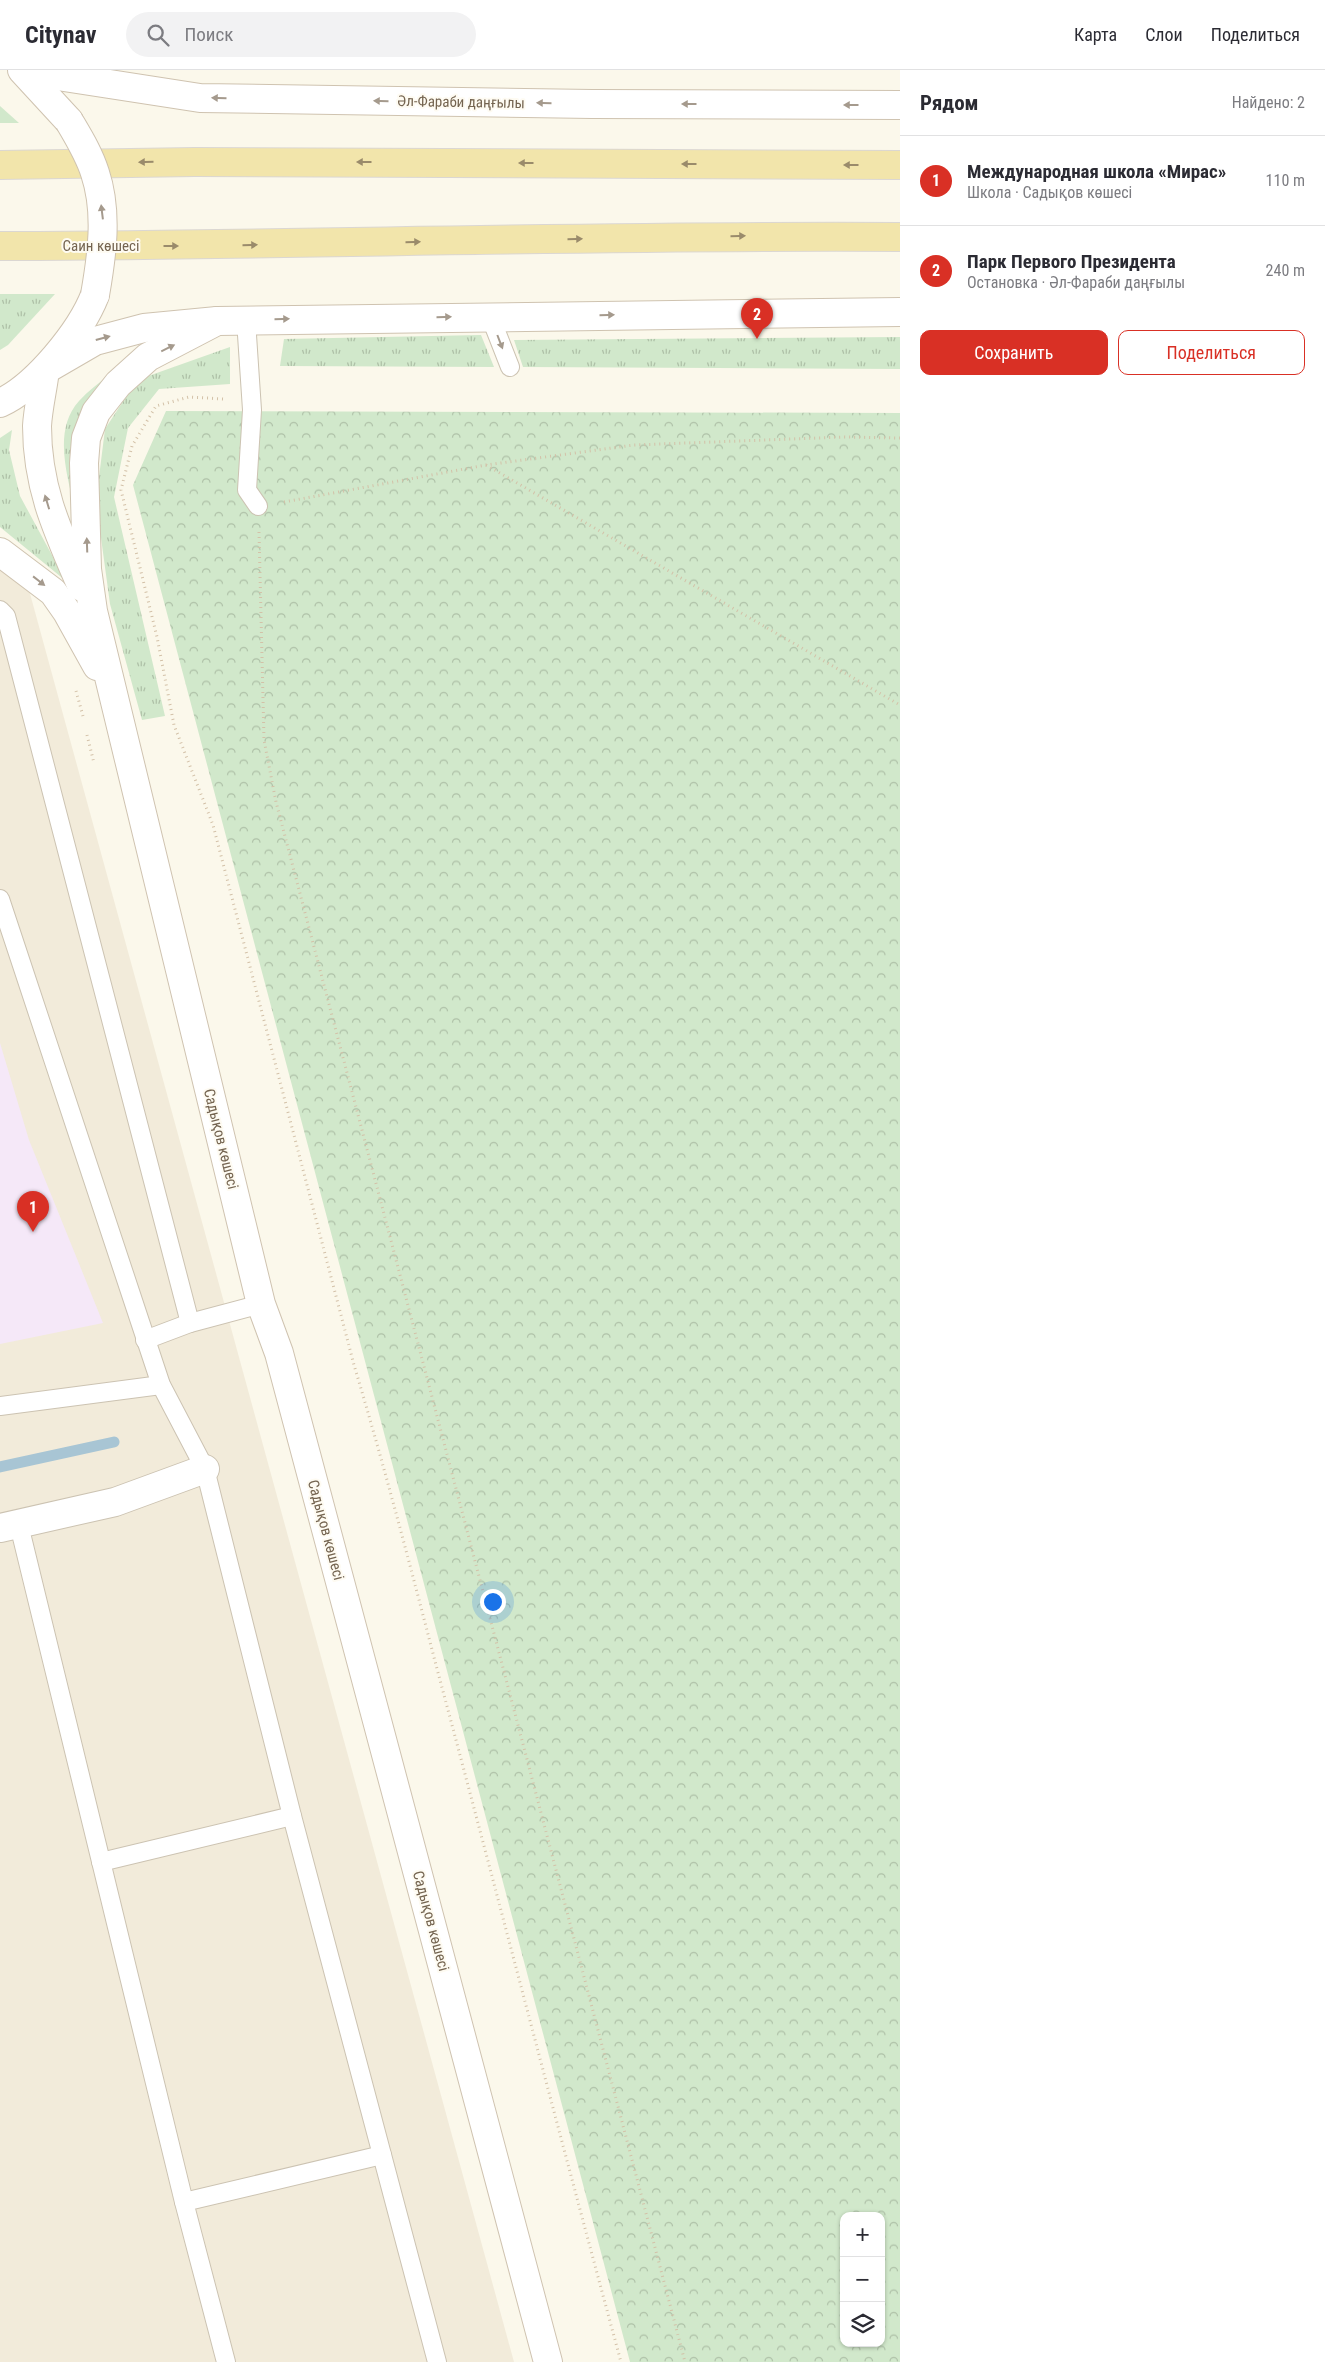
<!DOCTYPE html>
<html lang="ru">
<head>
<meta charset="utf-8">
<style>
	body { margin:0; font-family:"Roboto Condensed",sans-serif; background:#f2f2f3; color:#2b2b33 }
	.controls { position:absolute; right:15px; bottom:15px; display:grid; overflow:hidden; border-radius:10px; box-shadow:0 1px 4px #0004 }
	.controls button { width:45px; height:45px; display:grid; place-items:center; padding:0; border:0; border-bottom:1px solid #e1e1e2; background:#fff; color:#2b2b33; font:25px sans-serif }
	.you { position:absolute; left:492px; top:1531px; width:18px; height:18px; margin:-12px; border:4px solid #fff; border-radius:50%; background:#1a73e8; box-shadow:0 0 0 8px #1a73e833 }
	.badge { display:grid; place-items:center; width:32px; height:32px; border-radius:50%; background:#d93025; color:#fff; font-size:16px; font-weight:700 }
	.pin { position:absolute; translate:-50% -41px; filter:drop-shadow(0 1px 2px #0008) }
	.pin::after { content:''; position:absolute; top:26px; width:18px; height:15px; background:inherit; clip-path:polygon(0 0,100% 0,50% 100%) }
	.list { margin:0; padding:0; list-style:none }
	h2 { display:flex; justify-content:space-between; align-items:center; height:65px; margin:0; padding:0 20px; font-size:21px }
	h2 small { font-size:16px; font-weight:400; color:#7c7c81 }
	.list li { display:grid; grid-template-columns:32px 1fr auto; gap:15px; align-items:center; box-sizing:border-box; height:90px; padding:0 20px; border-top:1px solid #e1e1e2 }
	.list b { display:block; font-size:19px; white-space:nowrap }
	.list p { margin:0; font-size:16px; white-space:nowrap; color:#7c7c81 }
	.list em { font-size:16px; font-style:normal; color:#7c7c81 }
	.actions { display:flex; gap:10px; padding:15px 20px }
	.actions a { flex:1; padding:11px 0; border:1px solid #d93025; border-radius:10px; text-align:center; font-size:18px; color:#d93025 }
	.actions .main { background:#d93025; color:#fff }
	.icon { flex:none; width:28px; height:28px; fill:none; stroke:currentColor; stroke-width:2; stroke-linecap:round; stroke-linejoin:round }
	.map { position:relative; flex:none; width:900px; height:2292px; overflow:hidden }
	header { display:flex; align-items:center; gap:30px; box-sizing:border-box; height:70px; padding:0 25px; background:#fff; border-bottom:1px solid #e1e1e2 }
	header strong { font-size:24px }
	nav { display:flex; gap:28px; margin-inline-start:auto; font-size:18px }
	.search { width:350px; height:45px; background:#f2f2f3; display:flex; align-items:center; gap:12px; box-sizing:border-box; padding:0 18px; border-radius:28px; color:#7c7c81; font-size:19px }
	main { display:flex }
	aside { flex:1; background:#fff }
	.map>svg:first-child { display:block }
</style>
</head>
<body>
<header>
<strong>Citynav</strong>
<div class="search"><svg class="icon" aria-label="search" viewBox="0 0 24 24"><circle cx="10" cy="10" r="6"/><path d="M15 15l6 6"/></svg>Поиск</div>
<nav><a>Карта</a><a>Слои</a><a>Поделиться</a></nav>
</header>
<main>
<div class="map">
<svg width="900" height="2292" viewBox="0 0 900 2292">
	<defs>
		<pattern id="grass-tufts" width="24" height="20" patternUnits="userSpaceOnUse" patternTransform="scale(1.25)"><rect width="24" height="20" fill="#d1e8cb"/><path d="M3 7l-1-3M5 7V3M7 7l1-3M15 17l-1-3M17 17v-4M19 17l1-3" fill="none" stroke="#aec0a7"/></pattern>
		<pattern id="forest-crowns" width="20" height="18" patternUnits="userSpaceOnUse" patternTransform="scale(1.25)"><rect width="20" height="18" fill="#d1e8cb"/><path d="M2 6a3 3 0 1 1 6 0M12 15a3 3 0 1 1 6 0" fill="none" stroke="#aec0a7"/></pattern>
	</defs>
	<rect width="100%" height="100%" fill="#fbf8eb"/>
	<path fill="#f2ebda" d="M 0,488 L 23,498 L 514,2292 L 0,2292 Z"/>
	<path fill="#f5e8f8" d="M 0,973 L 29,1070 L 103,1253 L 0,1274 Z"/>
	<g fill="url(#grass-tufts)">
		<path d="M 0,36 L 19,53 L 0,53 Z"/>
		<path d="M 0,224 L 55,224 L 8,275 L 0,280 Z"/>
		<path d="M 481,265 L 494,297 L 280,296 L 284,269 Z"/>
		<path d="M 900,267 L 900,299 L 523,297 L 514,270 Z"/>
		<path d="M 230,277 L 230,314 L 159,319 L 128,358 L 114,427 L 165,646 L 142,650 L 110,534 L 96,431 L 105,359 L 137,310 Z"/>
		<path d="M 109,305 C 99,319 86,334 78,349 C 65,378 71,410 75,441 C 68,407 52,361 79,331 C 88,321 99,313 109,305 Z"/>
		<path d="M 12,360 L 9,380 L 20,426 L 66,511 L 0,457 L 0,368 Z"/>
	</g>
	<path fill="url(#forest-crowns)" fill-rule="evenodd" d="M 166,341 L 900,343 L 900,2292 L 630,2292 L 133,415 ZM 844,2146 L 881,2146 L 881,2273 L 844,2273 Z"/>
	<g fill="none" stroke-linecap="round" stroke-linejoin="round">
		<path stroke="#a8c5d4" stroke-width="11" d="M 0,1397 L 114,1372"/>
		<defs>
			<g id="lane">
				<path d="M 490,246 L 510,297"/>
				<path d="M 246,250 L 252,340 L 247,420 L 258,436"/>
				<path d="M 0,540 L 6,546 L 190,1253"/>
				<path d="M 0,829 L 161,1315 L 205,1399 L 292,1746 L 437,2292"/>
				<path d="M 145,1270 L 190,1253 L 261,1234"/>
				<path d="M 0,1336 L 161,1315"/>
				<path d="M 19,1455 L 184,2132 L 226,2292"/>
				<path d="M 101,1792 L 292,1746"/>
				<path d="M 184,2132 L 382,2085"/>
			</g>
			<path id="street" d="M 0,1458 L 115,1432 L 205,1399"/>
			<g id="secondary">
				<path d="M 22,0 L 69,51"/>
				<path d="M 25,1 L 200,28 L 592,34 L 900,35"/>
				<path d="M 217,251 L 148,287 L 118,314 L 96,342 L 86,368 L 84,393 L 87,499 L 93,541 L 261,1234 L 279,1283 L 548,2292"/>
				<path d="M 45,300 L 95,271 L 144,258 L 217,251 L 900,242"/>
				<path d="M 45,300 C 43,318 38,338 37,356 C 37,418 58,462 82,517"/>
				<path d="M 0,333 C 36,317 81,261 95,225"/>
				<path d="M 0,482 L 53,522 L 67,542 L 97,596"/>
			</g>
			<g id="primary">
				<path d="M 0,95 L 195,92 L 900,95"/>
				<path d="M 0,176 C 300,175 600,165 900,167"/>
			</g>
		</defs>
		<use href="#lane" stroke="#ccc3b2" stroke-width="20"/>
		<use href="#street" stroke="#ccc3b2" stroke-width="30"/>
		<use href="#secondary" stroke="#cfc3b0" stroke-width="30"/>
		<use href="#primary" stroke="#dbd7d2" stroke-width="30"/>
		<g stroke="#d3c1a8" stroke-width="3" stroke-dasharray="1 4" stroke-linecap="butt">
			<path d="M 223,329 L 189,327 L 156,336 L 132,376 L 121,420 L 157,567 L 174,655 L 213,755 L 354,1295 C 384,1395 410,1495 436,1595 C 498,1827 558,2060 621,2292"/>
			<path d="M 486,395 L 900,635"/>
			<path d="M 284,432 L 486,395 L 634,375 L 844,367 L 900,368"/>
			<path d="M 259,462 L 264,670 L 276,732 L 685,2292"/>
			<path d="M 76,621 L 83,646"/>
			<path d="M 87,665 L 94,693"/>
		</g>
		<use href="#lane" stroke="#fff" stroke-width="18"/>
		<use href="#street" stroke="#fff" stroke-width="28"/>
		<use href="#secondary" stroke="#fff" stroke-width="28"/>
		<use href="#primary" stroke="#f2e5ab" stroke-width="28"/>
		<defs>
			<path id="secondary-bridge" d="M 69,51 C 79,68 89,84 95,103 C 108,142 102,185 95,225"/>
		</defs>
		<use href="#secondary-bridge" stroke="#cfc3b0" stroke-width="30" stroke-linecap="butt"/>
		<use href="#secondary-bridge" stroke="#fff" stroke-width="28"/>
	</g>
	<defs><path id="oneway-solid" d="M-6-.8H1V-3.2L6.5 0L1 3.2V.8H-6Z" transform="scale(1.25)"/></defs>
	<g fill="#a59a8d">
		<use href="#oneway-solid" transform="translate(219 28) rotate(-178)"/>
		<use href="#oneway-solid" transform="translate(381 31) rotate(-179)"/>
		<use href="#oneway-solid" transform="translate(544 33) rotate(-179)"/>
		<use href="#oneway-solid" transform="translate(689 34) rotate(-180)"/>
		<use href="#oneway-solid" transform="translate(851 35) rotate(-180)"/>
		<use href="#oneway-solid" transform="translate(102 142) rotate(-97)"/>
		<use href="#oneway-solid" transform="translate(607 245) rotate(-1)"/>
		<use href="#oneway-solid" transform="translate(444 247) rotate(-1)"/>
		<use href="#oneway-solid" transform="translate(282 249) rotate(-1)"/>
		<use href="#oneway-solid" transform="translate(103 268) rotate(-15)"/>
		<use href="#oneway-solid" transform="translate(500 272) rotate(69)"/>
		<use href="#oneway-solid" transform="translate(168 278) rotate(-26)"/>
		<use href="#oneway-solid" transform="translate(47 432) rotate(-107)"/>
		<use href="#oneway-solid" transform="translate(87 475) rotate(-92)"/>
		<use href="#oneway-solid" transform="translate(39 511) rotate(38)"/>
	</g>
	<g fill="#9a8b6b">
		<use href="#oneway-solid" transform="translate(146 92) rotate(179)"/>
		<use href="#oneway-solid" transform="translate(364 92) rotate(-180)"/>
		<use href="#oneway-solid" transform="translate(526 93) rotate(-180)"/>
		<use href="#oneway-solid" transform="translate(689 94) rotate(-180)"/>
		<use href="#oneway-solid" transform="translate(851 95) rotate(-180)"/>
		<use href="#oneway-solid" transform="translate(738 166) rotate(-1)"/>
		<use href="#oneway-solid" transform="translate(575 169) rotate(-1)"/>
		<use href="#oneway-solid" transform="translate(413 172) rotate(-1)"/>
		<use href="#oneway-solid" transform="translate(250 175) rotate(-1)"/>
		<use href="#oneway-solid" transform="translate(171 176)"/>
	</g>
	<g text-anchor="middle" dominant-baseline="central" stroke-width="4" stroke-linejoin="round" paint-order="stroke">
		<g font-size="15" fill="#746450" stroke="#fefbf2">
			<text transform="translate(461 32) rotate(1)">Әл-Фараби даңғылы</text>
			<text x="101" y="176">Саин көшесі</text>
			<text transform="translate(221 1069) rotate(76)">Садықов көшесі</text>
			<text transform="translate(326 1460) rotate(75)">Садықов көшесі</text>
			<text transform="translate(431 1851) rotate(75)">Садықов көшесі</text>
		</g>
	</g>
</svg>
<div class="controls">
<button>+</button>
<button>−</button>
<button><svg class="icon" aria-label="layers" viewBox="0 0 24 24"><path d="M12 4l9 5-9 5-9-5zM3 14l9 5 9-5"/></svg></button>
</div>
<div class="you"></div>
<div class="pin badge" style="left:33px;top:1162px">1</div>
<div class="pin badge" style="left:757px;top:269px">2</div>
</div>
<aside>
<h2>Рядом<small>Найдено: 2</small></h2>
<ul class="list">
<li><span class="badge">1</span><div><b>Международная школа «Мирас»</b><p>Школа · Садықов көшесі</p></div><em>110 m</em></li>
<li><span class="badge">2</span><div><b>Парк Первого Президента</b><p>Остановка · Әл-Фараби даңғылы</p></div><em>240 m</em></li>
</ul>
<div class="actions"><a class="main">Сохранить</a><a>Поделиться</a></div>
</aside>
</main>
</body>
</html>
